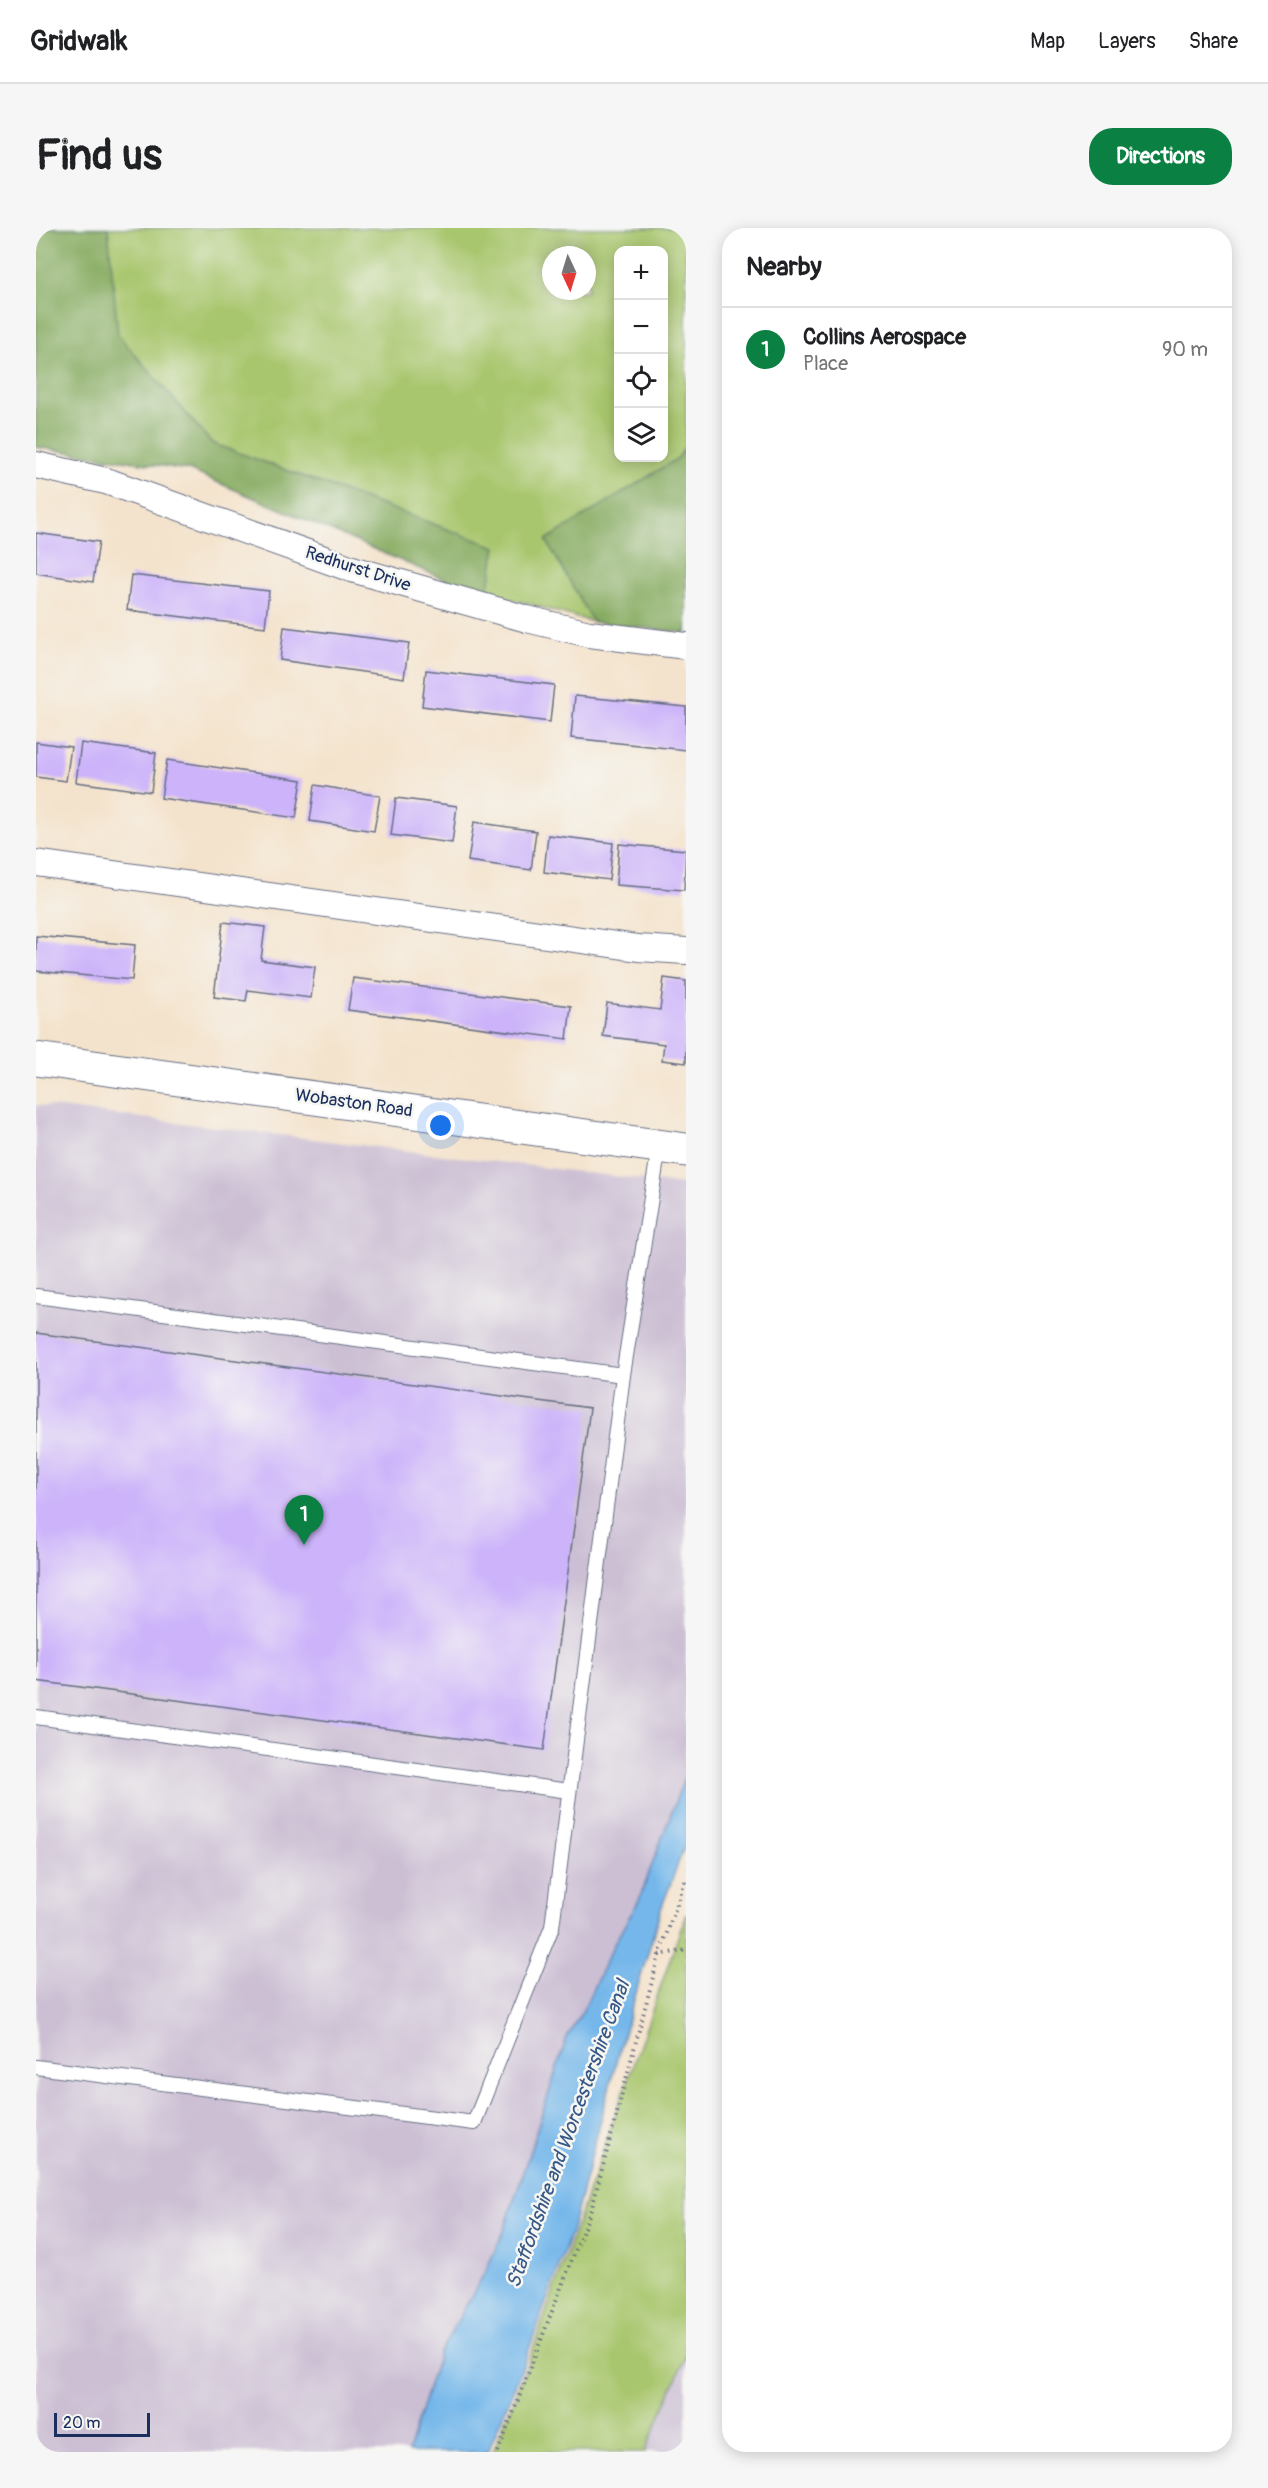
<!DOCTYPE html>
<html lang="en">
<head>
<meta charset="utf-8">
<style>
	body { margin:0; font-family:Pangolin,sans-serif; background:#f6f6f6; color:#202124 }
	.controls { position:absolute; right:18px; top:18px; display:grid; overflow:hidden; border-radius:12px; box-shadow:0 3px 15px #0003 }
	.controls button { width:54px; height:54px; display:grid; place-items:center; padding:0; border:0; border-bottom:2px solid #e0e0e0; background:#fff; color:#202124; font:30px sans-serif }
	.compass { position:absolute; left:506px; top:18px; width:54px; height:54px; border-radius:50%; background:#fff; box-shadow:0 3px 15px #0003; rotate:176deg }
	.scale { position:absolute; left:18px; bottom:15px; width:96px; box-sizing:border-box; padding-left:6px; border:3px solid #1b2f5e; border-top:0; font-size:16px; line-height:21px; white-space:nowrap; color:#1b2f5e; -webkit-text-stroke:4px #f6f6f2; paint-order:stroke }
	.you { position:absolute; left:405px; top:898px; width:21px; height:21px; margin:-15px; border:4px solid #fff; border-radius:50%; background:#1a73e8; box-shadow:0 0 0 9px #1a73e833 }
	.badge { display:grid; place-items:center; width:39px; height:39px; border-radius:50%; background:#0b8043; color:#fff; font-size:20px; font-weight:700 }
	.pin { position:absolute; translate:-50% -50px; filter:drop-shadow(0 2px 3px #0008) }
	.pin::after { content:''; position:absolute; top:32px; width:21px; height:18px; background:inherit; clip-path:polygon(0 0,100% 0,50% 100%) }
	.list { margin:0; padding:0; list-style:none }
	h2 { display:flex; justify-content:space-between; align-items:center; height:78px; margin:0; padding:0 24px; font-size:26px }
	h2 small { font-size:20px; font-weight:400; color:#757577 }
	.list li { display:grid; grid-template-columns:39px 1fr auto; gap:18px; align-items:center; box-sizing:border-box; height:84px; padding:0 24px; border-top:2px solid #e0e0e0 }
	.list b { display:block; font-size:22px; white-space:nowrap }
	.list p { margin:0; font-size:20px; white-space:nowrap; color:#757577 }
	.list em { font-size:20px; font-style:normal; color:#757577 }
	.icon { flex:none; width:33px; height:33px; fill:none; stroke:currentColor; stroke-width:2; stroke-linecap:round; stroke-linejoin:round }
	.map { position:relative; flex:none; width:650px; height:2224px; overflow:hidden; border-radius:24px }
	header { display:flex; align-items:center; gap:36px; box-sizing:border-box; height:84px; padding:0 30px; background:#fff; border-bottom:2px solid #e0e0e0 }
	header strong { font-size:28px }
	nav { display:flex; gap:33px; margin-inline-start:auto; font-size:21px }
	.intro { display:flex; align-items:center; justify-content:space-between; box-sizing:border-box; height:144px; padding:0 36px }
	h1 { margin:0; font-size:42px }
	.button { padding:15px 27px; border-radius:24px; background:#0b8043; color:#fff; font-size:21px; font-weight:700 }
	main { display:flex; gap:36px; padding:0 36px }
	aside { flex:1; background:#fff; border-radius:24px; box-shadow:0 3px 15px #0003 }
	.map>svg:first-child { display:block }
</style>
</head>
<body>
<header>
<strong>Gridwalk</strong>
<nav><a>Map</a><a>Layers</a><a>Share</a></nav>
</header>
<div class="intro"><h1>Find us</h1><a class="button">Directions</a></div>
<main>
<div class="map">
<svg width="650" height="2224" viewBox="0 0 650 2224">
	<rect width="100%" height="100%" fill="#f6f6f2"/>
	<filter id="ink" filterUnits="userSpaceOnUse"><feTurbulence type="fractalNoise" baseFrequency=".0167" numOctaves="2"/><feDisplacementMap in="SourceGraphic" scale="12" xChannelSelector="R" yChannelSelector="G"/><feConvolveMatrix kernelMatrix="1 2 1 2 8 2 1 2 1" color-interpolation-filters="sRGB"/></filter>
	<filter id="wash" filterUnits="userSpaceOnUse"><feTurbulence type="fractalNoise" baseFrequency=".008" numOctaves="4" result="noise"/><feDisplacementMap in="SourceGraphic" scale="24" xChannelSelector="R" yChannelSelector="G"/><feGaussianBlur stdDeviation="1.35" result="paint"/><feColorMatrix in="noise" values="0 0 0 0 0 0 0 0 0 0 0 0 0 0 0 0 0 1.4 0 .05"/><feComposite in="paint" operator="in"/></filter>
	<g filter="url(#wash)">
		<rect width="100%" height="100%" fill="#f4e3cc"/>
		<g fill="#ccbfd4">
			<path d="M 0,877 L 650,957 L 650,1545 L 603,1672 L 579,1714 L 546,1784 L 531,1809 L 468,2003 L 449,2044 L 403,2126 L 372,2224 L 0,2224 Z"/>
			<path d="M 650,2127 L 650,2224 L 609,2224 Z"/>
		</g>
		<g fill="#a8c66d" stroke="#627a66" stroke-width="1.5" fill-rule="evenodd">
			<path d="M 0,0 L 650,0 L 650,405 L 557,394 L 415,354 L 153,242 L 0,219 ZM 582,22 L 628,22 L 628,230 L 582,230 ZM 515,27 L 551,27 L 551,63 L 515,63 Z"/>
			<path d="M 650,1686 L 650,2127 L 609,2224 L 457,2224 L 494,2130 Z"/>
		</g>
		<g fill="#86ab60" stroke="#506d5f" stroke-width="1.5">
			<path d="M 0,0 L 72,0 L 82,107 L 176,215 L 460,319 L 452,364 L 415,354 L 153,242 L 0,219 Z"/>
			<path d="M 650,217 L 650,405 L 557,394 L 510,312 L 642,230 Z"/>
		</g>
		<path fill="#75b7ea" stroke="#4873a4" stroke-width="1.5" d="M 650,1545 L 650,1614 L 624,1684 L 584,1819 L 536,2002 L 490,2130 L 452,2224 L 372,2224 L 403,2126 L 449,2044 L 468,2003 L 531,1809 L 546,1784 L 579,1714 L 603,1672 Z"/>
		<g id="blocks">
			<g fill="#ccb3fa">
				<path d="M 0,305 L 63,314 L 57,354 L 0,345 Z"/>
				<path d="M 95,347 L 233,363 L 229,399 L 91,382 Z"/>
				<path d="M 248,399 L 373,415 L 368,450 L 244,432 Z"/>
				<path d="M 390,442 L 518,457 L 514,494 L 386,478 Z"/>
				<path d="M 539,468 L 650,479 L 650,522 L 535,510 Z"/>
				<path d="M 0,514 L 35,519 L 30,553 L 0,549 Z"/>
				<path d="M 45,515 L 120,525 L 115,564 L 40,554 Z"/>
				<path d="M 131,532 L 266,552 L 260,590 L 125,570 Z"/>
				<path d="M 279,557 L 344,568 L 338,603 L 274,593 Z"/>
				<path d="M 360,570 L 421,578 L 416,615 L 355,607 Z"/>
				<path d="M 438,594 L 500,603 L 495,642 L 432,633 Z"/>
				<path d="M 512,607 L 577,615 L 573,652 L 508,644 Z"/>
				<path d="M 583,616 L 650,622 L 648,662 L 580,657 Z"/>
				<path d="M 187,694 L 229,699 L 225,732 L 279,739 L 275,770 L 212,762 L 210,773 L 178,769 Z"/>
				<path d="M 0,708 L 99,717 L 96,752 L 0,743 Z"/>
				<path d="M 317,750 L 535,778 L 531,811 L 312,782 Z"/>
				<path d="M 628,750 L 650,753 L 650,835 L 626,832 L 628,816 L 567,808 L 571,775 L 624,782 Z"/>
				<path d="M 0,1105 L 554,1180 L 508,1522 L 0,1453 Z"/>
			</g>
		</g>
	</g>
	<g filter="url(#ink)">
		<use href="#blocks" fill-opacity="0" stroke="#676e84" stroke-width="1.5"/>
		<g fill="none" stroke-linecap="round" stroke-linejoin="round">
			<defs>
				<g id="lane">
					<path d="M 0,1068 L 587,1147 L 516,1699 L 438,1895 L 0,1839"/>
					<path d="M 587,1147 L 623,919"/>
					<path d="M 0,1489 L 533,1563"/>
				</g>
				<g id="street">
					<path d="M 0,237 L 70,253 L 316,341 L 491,391 L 553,406 L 650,418"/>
					<path d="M 0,635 L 602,720 L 650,723"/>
				</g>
				<path id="secondary" d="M 0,831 L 650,922"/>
			</defs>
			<use href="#lane" stroke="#676e84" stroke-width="16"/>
			<use href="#street" stroke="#676e84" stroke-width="28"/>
			<use href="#secondary" stroke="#676e84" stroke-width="35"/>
			<g stroke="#676e84" stroke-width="4" stroke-dasharray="1.5 4.5" stroke-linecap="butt">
				<path d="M 623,1727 L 650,1722"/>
				<path d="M 462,2224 L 556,1979 L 623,1727 L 650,1651"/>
			</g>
			<use href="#lane" stroke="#fff" stroke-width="14"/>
			<use href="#street" stroke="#fff" stroke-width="26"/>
			<use href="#secondary" stroke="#fff" stroke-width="33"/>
		</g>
	</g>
	<g text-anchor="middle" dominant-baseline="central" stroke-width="5" stroke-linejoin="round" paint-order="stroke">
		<g font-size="18" fill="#1b2f5e" stroke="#f6f6f2">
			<text transform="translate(322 341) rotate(18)">Redhurst Drive</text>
			<text transform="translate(318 875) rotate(8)">Wobaston Road</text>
		</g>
		<g font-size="20" font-style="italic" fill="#365888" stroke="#f6f6f2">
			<text transform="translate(532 1906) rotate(-70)">Staffordshire and Worcestershire Canal</text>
		</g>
	</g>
</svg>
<div class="controls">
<button>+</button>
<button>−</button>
<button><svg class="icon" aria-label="locate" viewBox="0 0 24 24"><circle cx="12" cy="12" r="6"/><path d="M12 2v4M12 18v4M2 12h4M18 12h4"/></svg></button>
<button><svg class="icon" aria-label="layers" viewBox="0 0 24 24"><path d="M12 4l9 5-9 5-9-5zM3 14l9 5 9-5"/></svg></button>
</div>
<svg class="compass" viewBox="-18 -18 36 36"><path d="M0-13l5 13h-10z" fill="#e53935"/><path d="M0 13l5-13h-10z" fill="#757577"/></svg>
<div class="scale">20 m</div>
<div class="you"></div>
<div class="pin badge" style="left:268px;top:1317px">1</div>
</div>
<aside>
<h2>Nearby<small></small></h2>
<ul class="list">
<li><span class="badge">1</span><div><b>Collins Aerospace</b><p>Place</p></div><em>90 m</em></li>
</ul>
</aside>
</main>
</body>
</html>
